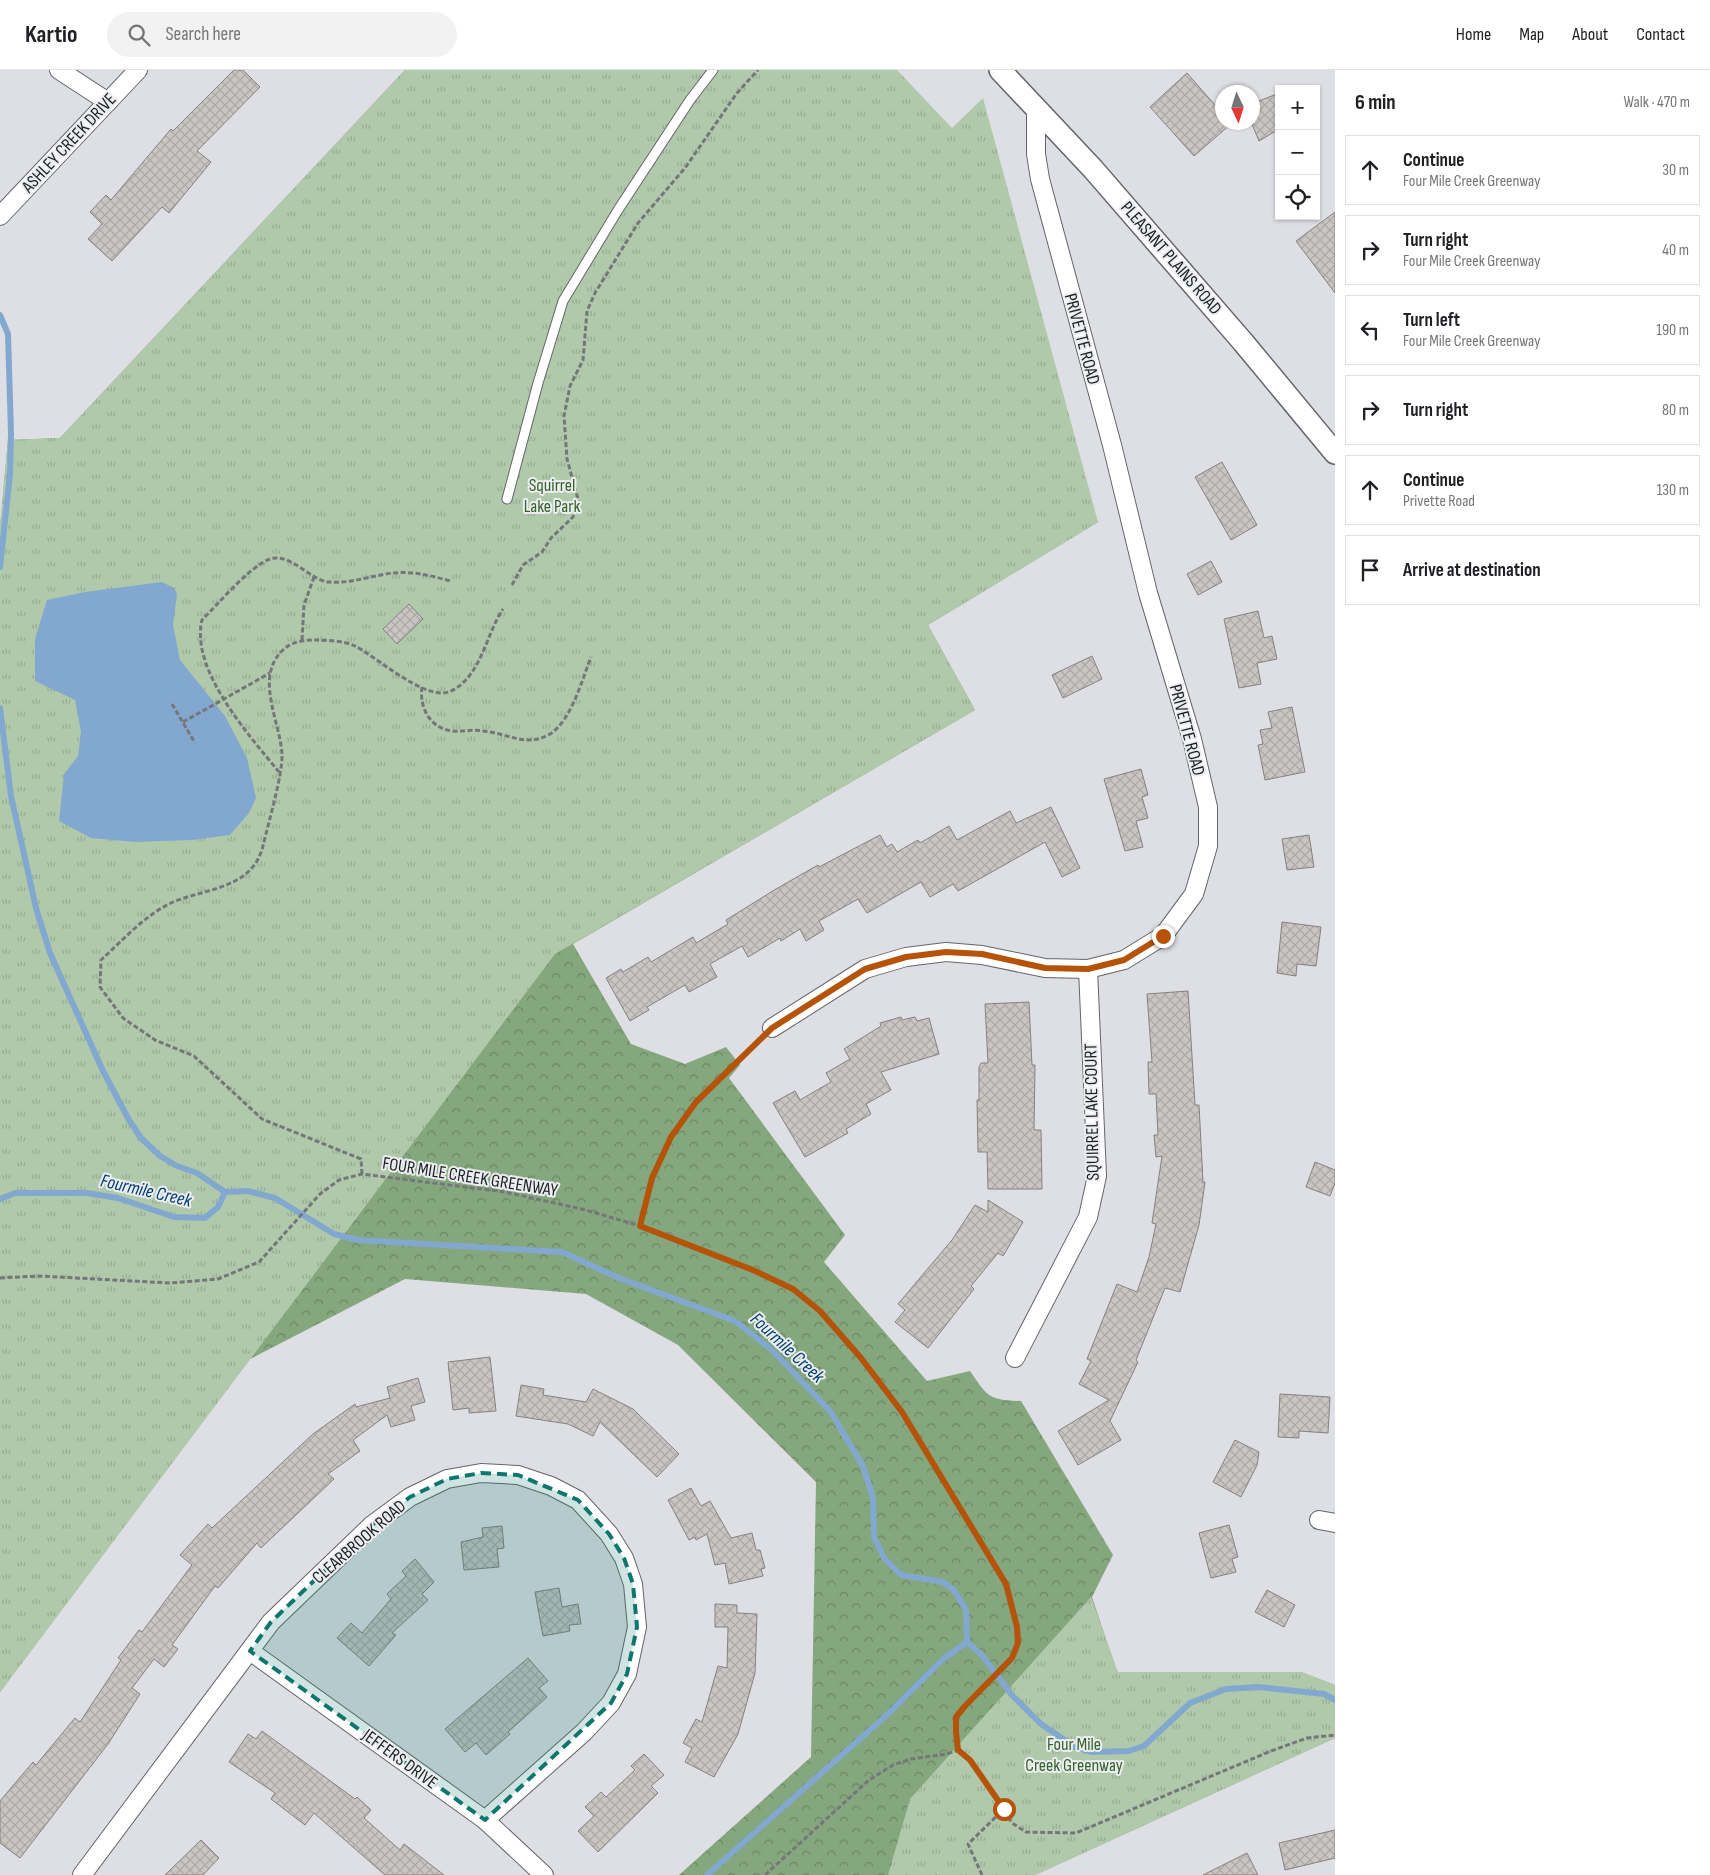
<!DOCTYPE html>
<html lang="en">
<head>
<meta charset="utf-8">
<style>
	body { margin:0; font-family:"Sofia Sans Condensed",sans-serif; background:#f2f2f2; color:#202124 }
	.controls { position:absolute; right:15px; top:15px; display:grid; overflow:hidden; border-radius:0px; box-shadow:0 1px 4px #0004 }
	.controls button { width:45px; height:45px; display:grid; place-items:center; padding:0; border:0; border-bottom:1px solid #e0e0e0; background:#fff; color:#202124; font:25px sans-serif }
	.compass { position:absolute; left:1215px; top:15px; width:45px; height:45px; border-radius:50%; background:#fff; box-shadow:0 1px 4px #0004; rotate:176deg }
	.stop { position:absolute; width:15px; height:15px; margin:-11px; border:4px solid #b45309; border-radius:50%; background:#fff }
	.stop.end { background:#b45309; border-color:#fff; box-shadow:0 1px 5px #0008 }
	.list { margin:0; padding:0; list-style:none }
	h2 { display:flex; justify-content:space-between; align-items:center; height:65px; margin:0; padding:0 20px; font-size:21px }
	h2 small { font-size:16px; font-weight:400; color:#757577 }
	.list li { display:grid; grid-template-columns:32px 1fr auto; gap:15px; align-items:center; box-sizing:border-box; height:70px; margin:0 10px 10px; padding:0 10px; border:1px solid #e0e0e0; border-radius:0px }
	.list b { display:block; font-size:19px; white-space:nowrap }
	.list p { margin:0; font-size:16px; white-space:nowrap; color:#757577 }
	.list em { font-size:16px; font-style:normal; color:#757577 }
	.icon { flex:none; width:28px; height:28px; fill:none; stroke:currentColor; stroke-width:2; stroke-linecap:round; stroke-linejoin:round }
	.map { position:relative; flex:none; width:1335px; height:1805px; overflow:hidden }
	header { display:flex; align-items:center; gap:30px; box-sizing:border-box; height:70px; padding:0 25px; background:#fff; border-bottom:1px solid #e0e0e0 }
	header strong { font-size:24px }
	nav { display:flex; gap:28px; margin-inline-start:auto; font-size:18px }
	.search { width:350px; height:45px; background:#f2f2f2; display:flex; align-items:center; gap:12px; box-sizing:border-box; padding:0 18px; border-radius:28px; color:#757577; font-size:19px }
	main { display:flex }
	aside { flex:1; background:#fff }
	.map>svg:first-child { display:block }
</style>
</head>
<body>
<header>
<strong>Kartio</strong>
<div class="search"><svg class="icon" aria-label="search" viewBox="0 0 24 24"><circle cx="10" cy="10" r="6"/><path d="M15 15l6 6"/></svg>Search here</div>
<nav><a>Home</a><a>Map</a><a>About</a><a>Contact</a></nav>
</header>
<main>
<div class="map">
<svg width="1335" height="1805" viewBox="0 0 1335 1805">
	<defs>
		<pattern id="forest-crowns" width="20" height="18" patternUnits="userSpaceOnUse" patternTransform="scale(1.25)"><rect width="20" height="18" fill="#85a77d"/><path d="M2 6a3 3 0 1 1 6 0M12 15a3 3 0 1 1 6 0" fill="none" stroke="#6c8766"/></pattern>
		<pattern id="park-tufts" width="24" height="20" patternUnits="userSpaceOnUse" patternTransform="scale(1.25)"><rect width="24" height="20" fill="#b0c9aa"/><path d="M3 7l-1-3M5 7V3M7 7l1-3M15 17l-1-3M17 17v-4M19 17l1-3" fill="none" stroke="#97ac92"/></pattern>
		<pattern id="building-cross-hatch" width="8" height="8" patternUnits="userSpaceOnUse" patternTransform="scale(1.25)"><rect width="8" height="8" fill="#c9c5c2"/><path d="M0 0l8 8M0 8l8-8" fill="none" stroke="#aca9a6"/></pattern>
	</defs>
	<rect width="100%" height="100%" fill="#dedfe4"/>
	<path fill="url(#forest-crowns)" d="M 405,0 L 1098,452 L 928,555 L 975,640 L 573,874 L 631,974 L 685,994 L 726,977 L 740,995 L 729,1008 L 845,1165 L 824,1192 L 927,1311 L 970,1301 C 988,1327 988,1330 1021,1331 L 1113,1485 L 1092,1527 L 1117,1602 L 1301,1602 L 1335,1615 L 1335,1668 L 1035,1805 L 679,1805 L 811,1687 L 816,1412 L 678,1275 L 586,1224 L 405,1209 L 250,1289 L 0,1622 L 0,456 L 8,370 L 60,368 Z"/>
	<g fill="url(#park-tufts)">
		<path d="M 405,0 L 897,0 L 952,58 L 983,28 L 1098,452 L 928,555 L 975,640 L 555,884 L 0,1622 L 0,456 L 8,370 L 60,368 Z"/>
		<path d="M 1091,1527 L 1118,1602 L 1301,1602 L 1335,1615 L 1335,1668 L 1035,1805 L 888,1805 L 910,1729 Z"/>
	</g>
	<path fill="#83a8d0" d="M 162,512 L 174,518 L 177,524 L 173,555 L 180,590 L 225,646 L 247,688 L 256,728 L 249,743 L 230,765 L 192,770 L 135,772 L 91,768 L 59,751 L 64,704 L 78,686 L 81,662 L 75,630 L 35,611 L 35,569 L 47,530 L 85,522 Z"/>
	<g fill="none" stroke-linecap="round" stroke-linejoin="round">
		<g stroke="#83a8d0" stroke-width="6">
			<path d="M 0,245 L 8,264 L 11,363 L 10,404 L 0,497"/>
			<path d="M 0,638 L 11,726 L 36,838 L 50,883 L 103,1001 L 129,1050 L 141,1068 L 160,1086 L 177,1096 L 197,1103 L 225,1122"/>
			<path d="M 225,1122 L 248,1121 L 275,1128 L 334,1164 L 358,1170 L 562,1182 L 619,1208 L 735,1251 L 772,1280 L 830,1341 L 863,1396 L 873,1428 L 874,1467 L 884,1488 L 901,1505 L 943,1512 L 954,1520 L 966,1540 L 967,1572 L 982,1585 L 1011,1624 L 1041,1654 L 1075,1677 L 1091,1682 L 1129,1681 L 1144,1676 L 1190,1633 L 1226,1619 L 1258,1617 L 1324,1624 L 1335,1630"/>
			<path d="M 0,1129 L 15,1123 L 87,1123 L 118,1128 L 174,1147 L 205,1148 L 218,1137 L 225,1122"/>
			<path d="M 707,1805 L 889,1643 L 942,1590 L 967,1572"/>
		</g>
	</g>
	<g fill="url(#building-cross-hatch)" stroke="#85817e">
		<path d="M 234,0 L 243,0 L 260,17 L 197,81 L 211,92 L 169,143 L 162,137 L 112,191 L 88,169 L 102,154 L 90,142 L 106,125 L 111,130 L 171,59 L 173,61 Z"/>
		<path d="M 1187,3 L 1222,43 L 1222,52 L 1232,53 L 1194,86 L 1150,37 Z"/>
		<path d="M 1279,23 L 1279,59 L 1259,71 L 1251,52 L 1252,52 L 1252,34 Z"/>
		<path d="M 1335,142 L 1335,223 L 1296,171 Z"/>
		<path d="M 1222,392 L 1257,455 L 1231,470 L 1195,407 Z"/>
		<path d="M 1211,491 L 1222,512 L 1198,525 L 1187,504 Z"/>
		<path d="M 409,534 L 423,549 L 397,574 L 383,559 Z"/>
		<path d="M 1258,541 L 1264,568 L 1272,566 L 1277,589 L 1257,593 L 1261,614 L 1239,618 L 1224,549 Z"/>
		<path d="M 1092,586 L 1102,609 L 1063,628 L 1052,605 Z"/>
		<path d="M 1292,637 L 1305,702 L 1265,710 L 1258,675 L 1263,674 L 1260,660 L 1272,658 L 1268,642 Z"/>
		<path d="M 1141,699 L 1148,725 L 1142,727 L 1148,748 L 1136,751 L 1143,777 L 1125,781 L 1104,709 Z"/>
		<path d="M 1051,737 L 1080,798 L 1062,807 L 1045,772 L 958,821 L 953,814 L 930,827 L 921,812 L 867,843 L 858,829 L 819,851 L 824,860 L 806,871 L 800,859 L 781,871 L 780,868 L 748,887 L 742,876 L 710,894 L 717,907 L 689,922 L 685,915 L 647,937 L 649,940 L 630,951 L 606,908 L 621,899 L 623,902 L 648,887 L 651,892 L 693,867 L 696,873 L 728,854 L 726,850 L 776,819 L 818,795 L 819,797 L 880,765 L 887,777 L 892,774 L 897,782 L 918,770 L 920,773 L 949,756 L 957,770 L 1010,741 L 1016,753 Z"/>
		<path d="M 1309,765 L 1314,797 L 1287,800 L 1282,769 Z"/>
		<path d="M 1282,852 L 1321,857 L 1316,896 L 1297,894 L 1296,906 L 1277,903 Z"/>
		<path d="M 1188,921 L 1195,1035 L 1199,1035 L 1203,1112 L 1205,1112 L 1199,1155 L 1180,1222 L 1165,1218 L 1136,1290 L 1138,1292 L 1110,1351 L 1121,1370 L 1078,1395 L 1058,1361 L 1109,1330 L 1079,1314 L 1091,1291 L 1087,1289 L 1117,1214 L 1137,1222 L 1149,1187 L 1156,1154 L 1152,1153 L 1162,1086 L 1156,1087 L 1154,1065 L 1158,1065 L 1156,1024 L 1149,1024 L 1148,992 L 1152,992 L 1147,924 Z"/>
		<path d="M 1029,932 L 1032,995 L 1035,995 L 1034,1060 L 1041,1060 L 1042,1119 L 988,1119 L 987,1082 L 978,1082 L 977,1030 L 979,1030 L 979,997 L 981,993 L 988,993 L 985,934 Z"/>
		<path d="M 901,947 L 902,950 L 915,947 L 917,951 L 929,948 L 939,984 L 881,1002 L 891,1020 L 866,1034 L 871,1044 L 846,1059 L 848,1063 L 805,1087 L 773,1033 L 795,1021 L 800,1030 L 831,1012 L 826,1003 L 850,989 L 844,979 L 881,956 L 880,953 Z"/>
		<path d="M 1315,1092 L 1335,1100 L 1335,1113 L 1330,1126 L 1306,1117 Z"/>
		<path d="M 988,1130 L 1023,1152 L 1003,1186 L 998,1183 L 971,1216 L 974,1219 L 928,1278 L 895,1252 L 905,1240 L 898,1234 L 952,1170 L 975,1135 L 988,1142 Z"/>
		<path d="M 490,1287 L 496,1341 L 469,1343 L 469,1338 L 453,1340 L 448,1292 Z"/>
		<path d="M 418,1308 L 425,1332 L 411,1336 L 415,1350 L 391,1357 L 387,1345 L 353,1370 L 360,1381 L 328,1404 L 334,1409 L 261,1478 L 257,1473 L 218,1518 L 215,1516 L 172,1575 L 178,1579 L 164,1597 L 154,1589 L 132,1618 L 140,1624 L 108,1674 L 20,1788 L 0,1773 L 0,1731 L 33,1692 L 36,1695 L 75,1648 L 80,1652 L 121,1590 L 118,1588 L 139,1560 L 142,1562 L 192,1495 L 180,1485 L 208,1454 L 212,1458 L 313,1364 L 355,1334 L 356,1337 L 390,1328 L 387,1317 Z"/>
		<path d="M 521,1315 L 544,1319 L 543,1325 L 586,1332 L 593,1319 L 633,1339 L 679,1384 L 657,1407 L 600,1352 L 593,1366 L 568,1354 L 516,1346 Z"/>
		<path d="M 1280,1324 L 1330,1327 L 1328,1363 L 1299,1361 L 1299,1368 L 1278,1367 Z"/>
		<path d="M 1235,1370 L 1259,1382 L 1257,1395 L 1241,1427 L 1213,1412 Z"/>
		<path d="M 691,1418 L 701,1436 L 710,1431 L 731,1468 L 752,1463 L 756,1480 L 760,1480 L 765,1498 L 761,1499 L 763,1506 L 729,1514 L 725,1493 L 715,1495 L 707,1464 L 696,1470 L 695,1467 L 689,1470 L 668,1430 Z"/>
		<path d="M 1229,1455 L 1238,1487 L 1232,1489 L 1236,1502 L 1211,1508 L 1199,1463 Z"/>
		<path d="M 502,1456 L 504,1478 L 497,1479 L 499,1497 L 464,1500 L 461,1472 L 483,1467 L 482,1458 Z"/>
		<path d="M 415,1489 L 434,1512 L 422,1524 L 428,1530 L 392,1563 L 396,1565 L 369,1596 L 337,1568 L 351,1553 L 362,1563 L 391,1529 L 387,1524 L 406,1506 L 402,1501 Z"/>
		<path d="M 559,1518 L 562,1537 L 578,1534 L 581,1554 L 569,1555 L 570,1561 L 543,1566 L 535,1522 Z"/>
		<path d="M 1267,1520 L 1295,1535 L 1284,1557 L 1255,1542 Z"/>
		<path d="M 715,1534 L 737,1535 L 737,1543 L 757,1544 L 755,1603 L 738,1664 L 714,1707 L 685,1692 L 692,1678 L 683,1673 L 696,1649 L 702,1652 L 718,1596 L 727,1598 L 728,1557 L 715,1557 Z"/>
		<path d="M 528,1588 L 548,1611 L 539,1618 L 547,1627 L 508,1662 L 510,1664 L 486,1685 L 476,1673 L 465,1682 L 445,1659 Z"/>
		<path d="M 262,1661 L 355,1729 L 357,1727 L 371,1740 L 364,1748 L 400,1780 L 404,1774 L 444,1805 L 385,1805 L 314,1743 L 305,1755 L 271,1729 L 275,1723 L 229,1692 L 248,1664 L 256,1669 Z"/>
		<path d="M 644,1684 L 664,1705 L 651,1716 L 658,1723 L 598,1782 L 578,1761 L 594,1746 L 585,1737 L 601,1722 L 606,1727 L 635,1700 L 631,1696 Z"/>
		<path d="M 1335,1760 L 1335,1788 L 1285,1800 L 1279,1773 Z"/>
		<path d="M 201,1770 L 219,1788 L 203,1805 L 165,1805 Z"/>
		<path d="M 1247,1783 L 1258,1805 L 1203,1805 Z"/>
	</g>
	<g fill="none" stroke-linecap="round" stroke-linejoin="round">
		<defs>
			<path id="service" d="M 507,429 L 538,313 L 563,231 L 618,140 L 690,30 L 713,0"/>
			<g id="minor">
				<path d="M 59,0 L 108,32"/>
				<path d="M 0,146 L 138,0"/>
				<path d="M 772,958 L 865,899 L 906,887 L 946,882 L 982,885 L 1045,898 L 1088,899 L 1124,890 L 1163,866 L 1194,824 L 1208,776 L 1208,737 L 1192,669 L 1148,523 L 1112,375 L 1040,109 L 1036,84 L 1036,39"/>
				<path d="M 1015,1288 L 1088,1147 L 1097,1106 L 1088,899"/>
				<path d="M 1319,1450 L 1335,1453"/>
				<path d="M 250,1581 L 485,1750 L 544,1805"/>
				<path d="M 82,1805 L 271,1552 L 372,1455 L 410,1427 L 447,1409 L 481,1403 L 518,1405 L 551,1416 L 578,1430 L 609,1464 L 624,1488 L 633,1514 L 637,1557 L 627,1604 L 611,1633 L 584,1662 L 485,1750"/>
			</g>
			<path id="tertiary" d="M 1000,0 L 1093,99 L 1243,272 L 1335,383"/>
		</defs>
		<use href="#service" stroke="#646569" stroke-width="11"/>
		<use href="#minor" stroke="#646569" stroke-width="20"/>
		<use href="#tertiary" stroke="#646569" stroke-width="24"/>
		<g stroke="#757679" stroke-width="3" stroke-dasharray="5 2.5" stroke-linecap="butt">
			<path d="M 512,515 L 523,495 L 542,482 L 551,468 L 573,447 L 578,429 L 567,389 L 564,346 L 570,316 L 583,290 L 587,241 L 595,223 L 638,153 L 685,98 L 737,23 L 758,0"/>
			<path d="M 302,570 L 304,535 L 314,507"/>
			<path d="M 422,617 C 419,637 430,659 453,661 C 463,662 473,659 483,661 C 507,663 527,678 550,664 C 571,651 582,610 591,587"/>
			<path d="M 172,634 L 195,673"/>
			<path d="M 183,652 L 270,603"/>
			<path d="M 279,702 C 249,665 190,600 202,550 C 218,534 250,496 270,489 C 290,482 311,511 329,512 C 351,514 373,505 394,503 C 413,501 433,506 450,511"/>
			<path d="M 362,1104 L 361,1089 L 262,1049 L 194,986 L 155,970 L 123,948 L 100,917 L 101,890 C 123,870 144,846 171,833 C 204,818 252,820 263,776 C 268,754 283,704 282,684 C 280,651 254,607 283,580 C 291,572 303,570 314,570 C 326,570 345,571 355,576 C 377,587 427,633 451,621 C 481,607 486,564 503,539"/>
			<path d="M 640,1156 C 651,1111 665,1067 696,1031 C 716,1010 739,991 760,970"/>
			<path d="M 0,1208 L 39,1206 L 170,1213 L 218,1209 L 259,1192 L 320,1124 L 339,1110 L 362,1104 L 505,1122 L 586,1140 L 640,1156 L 753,1200 L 793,1219 L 820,1241 L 861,1288 L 902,1342 L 1006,1513 L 1017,1557 L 1018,1573 L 1012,1588 L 1005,1597 L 965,1636 L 956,1647 L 955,1662 L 958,1680 L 970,1690 L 1012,1753 L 1026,1762 L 1076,1763 L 1271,1681 L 1307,1668 L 1335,1665"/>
			<path d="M 765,1805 L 869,1710 L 893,1695 L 911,1689 L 947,1684 L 958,1680"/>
			<path d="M 982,1805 L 968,1774 L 1004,1739"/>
		</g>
		<use href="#service" stroke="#fff" stroke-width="9"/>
		<use href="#minor" stroke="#fff" stroke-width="18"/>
		<use href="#tertiary" stroke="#fff" stroke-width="21"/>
	</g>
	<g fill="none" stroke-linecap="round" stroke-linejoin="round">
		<path stroke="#b45309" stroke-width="6" d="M 1004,1739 L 970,1690 L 958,1680 L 956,1662 L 956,1647 L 965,1636 L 1012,1588 L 1018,1573 L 1017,1557 L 1006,1514 L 902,1342 L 861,1288 L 820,1241 L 793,1219 L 753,1200 L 640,1156 L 652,1108 L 671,1067 L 696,1032 L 772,958 L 865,899 L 906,887 L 946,882 L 982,884 L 1045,898 L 1088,899 L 1124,890 L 1163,866"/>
	</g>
	<path fill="#0f766e" fill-opacity="0.2" stroke="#0f766e" stroke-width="4" stroke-dasharray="10 6" stroke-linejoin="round" d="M 481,1403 L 518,1405 L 578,1430 L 609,1464 L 624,1488 L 633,1514 L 637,1557 L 627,1604 L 611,1633 L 485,1750 L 250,1581 L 271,1552 L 372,1455 L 410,1427 L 447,1409 Z"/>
	<g text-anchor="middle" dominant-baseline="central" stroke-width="4" stroke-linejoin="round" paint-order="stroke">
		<g font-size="18" fill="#1d1e1f" stroke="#ebedf1">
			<text transform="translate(69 73) rotate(-47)">ASHLEY CREEK DRIVE</text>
			<text transform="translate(1171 188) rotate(49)">PLEASANT PLAINS ROAD</text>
			<text transform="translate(1082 269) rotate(75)">PRIVETTE ROAD</text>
			<text transform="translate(1187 660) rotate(75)">PRIVETTE ROAD</text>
			<text transform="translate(1092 1042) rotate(-91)">SQUIRREL LAKE COURT</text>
			<text transform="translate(470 1107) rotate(9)">FOUR MILE CREEK GREENWAY</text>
			<text transform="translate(359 1472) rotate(-41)">CLEARBROOK ROAD</text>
			<text transform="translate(400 1689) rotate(36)">JEFFERS DRIVE</text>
		</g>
		<g font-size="18" fill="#346228" stroke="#ebedf1">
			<text x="552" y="415">Squirrel<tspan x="552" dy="21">Lake Park</tspan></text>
			<text x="1074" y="1674">Four Mile<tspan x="1074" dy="21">Creek Greenway</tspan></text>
		</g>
		<g font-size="19" font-style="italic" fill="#033e6f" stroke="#ebedf1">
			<text transform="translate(146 1121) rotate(13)">Fourmile Creek</text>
			<text transform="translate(787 1278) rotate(43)">Fourmile Creek</text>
		</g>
	</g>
</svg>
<div class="controls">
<button>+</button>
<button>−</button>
<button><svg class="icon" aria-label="locate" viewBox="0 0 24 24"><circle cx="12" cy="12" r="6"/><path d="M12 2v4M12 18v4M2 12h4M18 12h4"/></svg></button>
</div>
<svg class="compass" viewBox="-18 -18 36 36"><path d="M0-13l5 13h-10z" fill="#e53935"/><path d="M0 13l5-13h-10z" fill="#757577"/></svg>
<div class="stop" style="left:1004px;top:1739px"></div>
<div class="stop end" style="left:1163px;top:866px"></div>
</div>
<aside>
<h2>6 min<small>Walk · 470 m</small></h2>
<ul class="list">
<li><svg class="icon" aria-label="ahead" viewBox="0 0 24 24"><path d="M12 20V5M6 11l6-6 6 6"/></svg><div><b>Continue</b><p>Four Mile Creek Greenway</p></div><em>30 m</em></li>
<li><svg class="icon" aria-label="right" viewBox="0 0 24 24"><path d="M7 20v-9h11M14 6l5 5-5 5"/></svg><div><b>Turn right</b><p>Four Mile Creek Greenway</p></div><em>40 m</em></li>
<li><svg class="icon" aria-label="left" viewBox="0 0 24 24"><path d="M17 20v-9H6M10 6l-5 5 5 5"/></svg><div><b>Turn left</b><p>Four Mile Creek Greenway</p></div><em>190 m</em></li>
<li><svg class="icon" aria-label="right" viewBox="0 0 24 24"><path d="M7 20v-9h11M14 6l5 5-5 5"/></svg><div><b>Turn right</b></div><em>80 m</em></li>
<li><svg class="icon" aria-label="ahead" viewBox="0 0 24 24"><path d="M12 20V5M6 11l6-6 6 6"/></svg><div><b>Continue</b><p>Privette Road</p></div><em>130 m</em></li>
<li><svg class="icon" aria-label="arrive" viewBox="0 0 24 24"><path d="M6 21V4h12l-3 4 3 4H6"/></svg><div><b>Arrive at destination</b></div></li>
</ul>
</aside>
</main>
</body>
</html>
